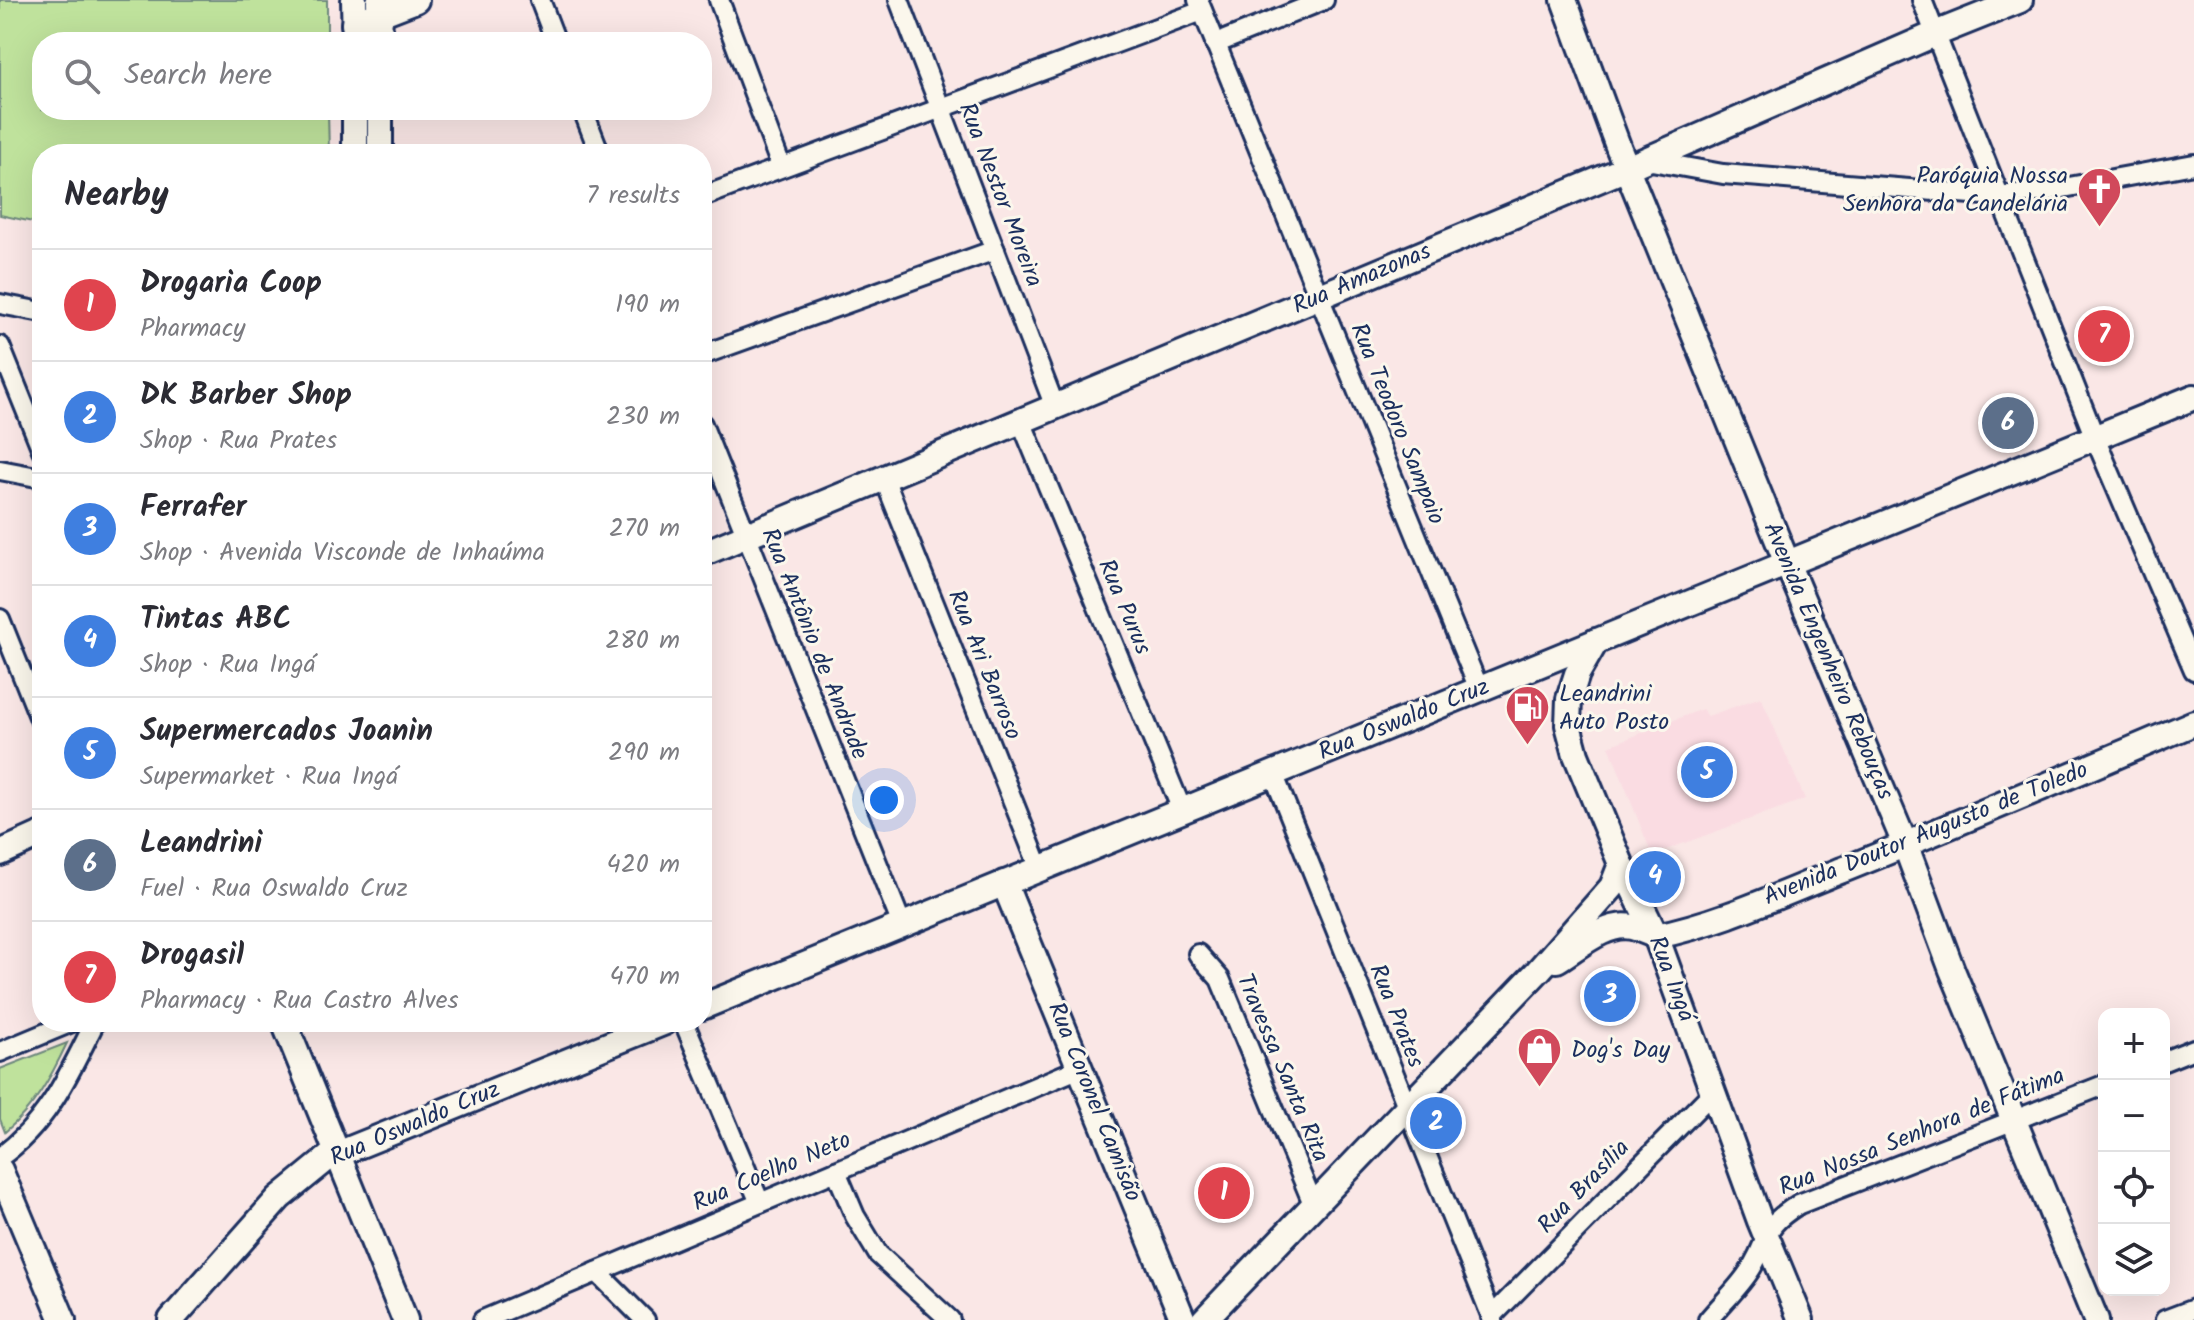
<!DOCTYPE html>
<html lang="en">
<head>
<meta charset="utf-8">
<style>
	body { margin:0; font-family:Kalam,sans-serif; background:#f7f7f7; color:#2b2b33 }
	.controls { position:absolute; right:24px; bottom:24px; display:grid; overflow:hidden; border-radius:16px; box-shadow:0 8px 32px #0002 }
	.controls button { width:72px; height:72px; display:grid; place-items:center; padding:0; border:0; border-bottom:2px solid #e1e1e2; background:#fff; color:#2b2b33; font:40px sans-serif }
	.you { position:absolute; left:884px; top:800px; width:28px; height:28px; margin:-20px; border:6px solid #fff; border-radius:50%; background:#1a73e8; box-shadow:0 0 0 12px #1a73e833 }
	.badge { display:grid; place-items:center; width:52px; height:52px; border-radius:50%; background:#d1495b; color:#fff; font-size:26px; font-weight:700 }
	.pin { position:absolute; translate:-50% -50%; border:4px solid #fff; box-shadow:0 2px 8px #0006 }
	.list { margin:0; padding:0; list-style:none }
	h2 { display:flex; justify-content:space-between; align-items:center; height:104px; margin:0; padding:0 32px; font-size:34px }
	h2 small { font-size:26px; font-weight:400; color:#7c7c81 }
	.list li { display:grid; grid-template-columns:52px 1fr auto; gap:24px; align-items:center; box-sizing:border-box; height:112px; padding:0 32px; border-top:2px solid #e1e1e2 }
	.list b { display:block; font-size:30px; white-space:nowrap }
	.list p { margin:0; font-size:26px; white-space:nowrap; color:#7c7c81 }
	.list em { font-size:26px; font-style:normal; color:#7c7c81 }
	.icon { flex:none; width:44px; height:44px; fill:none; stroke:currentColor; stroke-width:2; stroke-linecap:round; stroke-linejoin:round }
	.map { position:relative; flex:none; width:2194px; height:1320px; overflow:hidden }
	.search { position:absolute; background:#fff; box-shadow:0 8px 32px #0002; left:32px; top:32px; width:680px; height:88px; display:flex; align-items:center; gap:20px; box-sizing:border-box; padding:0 28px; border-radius:32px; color:#7c7c81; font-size:30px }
	.panel { position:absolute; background:#fff; box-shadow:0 8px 32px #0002; left:32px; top:144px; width:680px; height:888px; border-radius:32px }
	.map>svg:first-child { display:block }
</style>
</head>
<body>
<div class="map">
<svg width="2194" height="1320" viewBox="0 0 2194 1320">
	<rect width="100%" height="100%" fill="#fae7e6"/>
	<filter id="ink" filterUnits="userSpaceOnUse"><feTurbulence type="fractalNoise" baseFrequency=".0125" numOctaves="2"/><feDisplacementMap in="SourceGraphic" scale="16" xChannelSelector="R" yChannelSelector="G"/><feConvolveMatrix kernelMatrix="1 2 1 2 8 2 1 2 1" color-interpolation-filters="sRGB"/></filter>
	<g filter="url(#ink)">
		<path fill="#fadce2" d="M 1761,697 L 1805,799 L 1652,855 L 1609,746 L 1702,709 L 1708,716 Z"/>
		<g fill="#bfe29c" stroke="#6d887d" stroke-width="2">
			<path d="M 0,0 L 327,0 L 327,42 L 42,42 L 42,110 L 328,110 L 329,154 L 42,154 L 42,224 L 0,215 Z"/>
			<path d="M 67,1043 C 51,1077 35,1107 5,1132 L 0,1119 L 0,1069 Z"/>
		</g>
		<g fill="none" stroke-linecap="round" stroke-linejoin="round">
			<defs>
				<g id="street">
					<path d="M 540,0 L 556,42"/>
					<path d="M 719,0 L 781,166"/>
					<path d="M 899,0 L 1055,407"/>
					<path d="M 1198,0 L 1479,689"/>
					<path d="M 1922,0 L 2095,438 L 2194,670"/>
					<path d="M 1215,44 L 1324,0"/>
					<path d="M 583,110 L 600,154"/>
					<path d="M 1646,160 L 1723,174 L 1997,196 L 2047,191 L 2194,164"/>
					<path d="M 702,197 L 1202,11"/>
					<path d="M 0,304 L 42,312"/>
					<path d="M 0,346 L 42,450"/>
					<path d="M 702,355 L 995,250"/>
					<path d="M 1021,421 L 1182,810"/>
					<path d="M 702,424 L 902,925"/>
					<path d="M 0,470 L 42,478"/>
					<path d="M 884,478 L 1040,869"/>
					<path d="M 0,619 L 42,724"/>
					<path d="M 1273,773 L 1493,1320"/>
					<path d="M 1198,954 L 1220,979 L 1314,1206"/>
					<path d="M 684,1022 L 760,1203"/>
					<path d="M 0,1052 L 72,1022"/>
					<path d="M 2164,1061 L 2194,1049"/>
					<path d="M 0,1157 C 48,1123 69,1074 95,1022"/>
					<path d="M 836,1171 L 855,1216 L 878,1254 L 950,1320"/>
					<path d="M 597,1272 L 645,1320"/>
					<path d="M 1491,1317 L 1713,1092"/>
					<path d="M 483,1320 L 1080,1068"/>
					<path d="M 1708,1320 C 1722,1303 1741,1286 1752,1267 C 1772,1233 1761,1228 1799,1204 L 2104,1085"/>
					<path d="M 2165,1320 L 2194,1309"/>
				</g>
				<g id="secondary">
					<path d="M 354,0 L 355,42"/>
					<path d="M 1564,0 L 1619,149 L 1787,563 L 1905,844 L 1952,970 L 2096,1320"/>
					<path d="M 379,2 L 380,42"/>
					<path d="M 354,24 L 416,0"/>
					<path d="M 355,110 L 355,154"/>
					<path d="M 380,110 L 380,154"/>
					<path d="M 702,554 L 1627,168 L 1935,34 L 2020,0"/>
					<path d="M 1596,641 L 1577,674 L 1569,699 L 1568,725 L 1576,755 L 1621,864 L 1656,936 L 1760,1221 L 1801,1320"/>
					<path d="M 0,853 L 42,834"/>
					<path d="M 1004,883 L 1183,1320"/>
					<path d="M 1656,936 C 1721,923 1783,893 1845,869 C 1962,822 2078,772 2194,723"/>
					<path d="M 1557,960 C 1577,948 1607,921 1632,927 C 1640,929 1648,933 1656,936"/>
					<path d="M 702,1007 L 2194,397"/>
					<path d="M 284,1022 L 405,1320"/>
					<path d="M 0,1170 L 63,1320"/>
					<path d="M 171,1320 L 279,1198 L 328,1158 L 665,1022"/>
					<path d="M 1204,1320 L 1538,971 L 1612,887 L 1621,864"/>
				</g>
			</defs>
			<use href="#street" stroke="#1b2f5e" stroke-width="24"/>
			<use href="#secondary" stroke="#1b2f5e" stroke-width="30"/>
			<use href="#street" stroke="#fbf7ec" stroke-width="18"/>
			<use href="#secondary" stroke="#fbf7ec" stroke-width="24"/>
		</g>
	</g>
	<defs>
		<symbol id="church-pin" viewBox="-11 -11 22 30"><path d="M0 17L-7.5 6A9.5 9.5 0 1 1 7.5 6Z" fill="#d1495b" stroke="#fbf7ec"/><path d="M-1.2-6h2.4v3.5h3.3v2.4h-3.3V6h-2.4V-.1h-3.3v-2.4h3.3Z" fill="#fff"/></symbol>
		<symbol id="fuel-pin" viewBox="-11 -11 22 30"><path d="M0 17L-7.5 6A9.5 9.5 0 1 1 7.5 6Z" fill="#d1495b" stroke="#fbf7ec"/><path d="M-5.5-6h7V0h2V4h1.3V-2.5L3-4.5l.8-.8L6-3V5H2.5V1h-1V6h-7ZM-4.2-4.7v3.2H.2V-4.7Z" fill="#fff"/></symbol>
		<symbol id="shop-pin" viewBox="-11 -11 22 30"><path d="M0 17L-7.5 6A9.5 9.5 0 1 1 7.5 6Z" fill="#d1495b" stroke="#fbf7ec"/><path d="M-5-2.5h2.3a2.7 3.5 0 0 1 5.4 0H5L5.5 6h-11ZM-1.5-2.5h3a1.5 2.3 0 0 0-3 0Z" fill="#fff"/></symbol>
	</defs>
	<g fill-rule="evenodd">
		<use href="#church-pin" x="2074" y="164" width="51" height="69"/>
		<use href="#fuel-pin" x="1502" y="682" width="51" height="69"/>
		<use href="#shop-pin" x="1514" y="1024" width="51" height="69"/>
	</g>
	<g text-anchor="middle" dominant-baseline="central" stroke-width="6" stroke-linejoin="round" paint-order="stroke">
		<g font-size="24" fill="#1b2f5e" stroke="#fbf7ec" text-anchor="start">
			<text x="2068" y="176" text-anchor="end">Paróquia Nossa<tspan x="2068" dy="28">Senhora da Candelária</tspan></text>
			<text x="1559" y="694">Leandrini<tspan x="1559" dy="28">Auto Posto</tspan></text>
			<text x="1571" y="1050">Dog's Day</text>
		</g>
		<g font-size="24" fill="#1b2f5e" stroke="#fbf7ec">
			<text transform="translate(1000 195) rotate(69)">Rua Nestor Moreira</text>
			<text transform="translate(1362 279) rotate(-23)">Rua Amazonas</text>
			<text transform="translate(1397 424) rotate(68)">Rua Teodoro Sampaio</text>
			<text transform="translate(1124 607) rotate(67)">Rua Purus</text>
			<text transform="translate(814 644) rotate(68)">Rua Antônio de Andrade</text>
			<text transform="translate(1828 661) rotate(67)">Avenida Engenheiro Rebouças</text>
			<text transform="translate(984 665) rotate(68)">Rua Ari Barroso</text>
			<text transform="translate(1404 720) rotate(-22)">Rua Oswaldo Cruz</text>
			<text transform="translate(1926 834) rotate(-22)">Avenida Doutor Augusto de Toledo</text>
			<text transform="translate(1671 979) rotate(69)">Rua Ingá</text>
			<text transform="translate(1396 1016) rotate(68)">Rua Prates</text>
			<text transform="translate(1282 1068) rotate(67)">Travessa Santa Rita</text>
			<text transform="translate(1094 1102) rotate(68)">Rua Coronel Camisão</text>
			<text transform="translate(415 1124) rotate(-23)">Rua Oswaldo Cruz</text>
			<text transform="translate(1922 1132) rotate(-22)">Rua Nossa Senhora de Fátima</text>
			<text transform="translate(772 1172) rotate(-23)">Rua Coelho Neto</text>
			<text transform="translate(1584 1187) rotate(-46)">Rua Brasília</text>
		</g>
	</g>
</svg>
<div class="controls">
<button>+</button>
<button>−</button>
<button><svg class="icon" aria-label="locate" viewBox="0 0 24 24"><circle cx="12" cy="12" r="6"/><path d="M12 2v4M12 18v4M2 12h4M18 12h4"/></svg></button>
<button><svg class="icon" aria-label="layers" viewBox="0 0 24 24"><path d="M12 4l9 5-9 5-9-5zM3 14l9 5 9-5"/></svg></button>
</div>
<div class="you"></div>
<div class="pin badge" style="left:1224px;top:1193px;background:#e0444e">1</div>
<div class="pin badge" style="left:1436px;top:1123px;background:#3f7fe0">2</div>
<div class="pin badge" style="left:1610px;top:996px;background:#3f7fe0">3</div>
<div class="pin badge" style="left:1655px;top:877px;background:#3f7fe0">4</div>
<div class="pin badge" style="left:1707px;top:772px;background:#3f7fe0">5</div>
<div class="pin badge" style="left:2008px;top:423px;background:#5c6f8a">6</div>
<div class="pin badge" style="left:2104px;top:336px;background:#e0444e">7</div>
<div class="search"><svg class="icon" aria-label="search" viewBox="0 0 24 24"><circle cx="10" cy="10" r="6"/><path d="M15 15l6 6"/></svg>Search here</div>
<section class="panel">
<h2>Nearby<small>7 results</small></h2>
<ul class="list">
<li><span class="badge" style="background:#e0444e">1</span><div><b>Drogaria Coop</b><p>Pharmacy</p></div><em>190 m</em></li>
<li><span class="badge" style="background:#3f7fe0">2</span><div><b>DK Barber Shop</b><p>Shop · Rua Prates</p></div><em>230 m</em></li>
<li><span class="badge" style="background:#3f7fe0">3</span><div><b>Ferrafer</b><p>Shop · Avenida Visconde de Inhaúma</p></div><em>270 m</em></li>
<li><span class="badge" style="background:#3f7fe0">4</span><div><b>Tintas ABC</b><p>Shop · Rua Ingá</p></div><em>280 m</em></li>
<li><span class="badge" style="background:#3f7fe0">5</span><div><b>Supermercados Joanin</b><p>Supermarket · Rua Ingá</p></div><em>290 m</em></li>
<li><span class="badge" style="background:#5c6f8a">6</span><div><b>Leandrini</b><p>Fuel · Rua Oswaldo Cruz</p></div><em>420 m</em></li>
<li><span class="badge" style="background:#e0444e">7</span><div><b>Drogasil</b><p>Pharmacy · Rua Castro Alves</p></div><em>470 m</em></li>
</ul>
</section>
</div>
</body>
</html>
